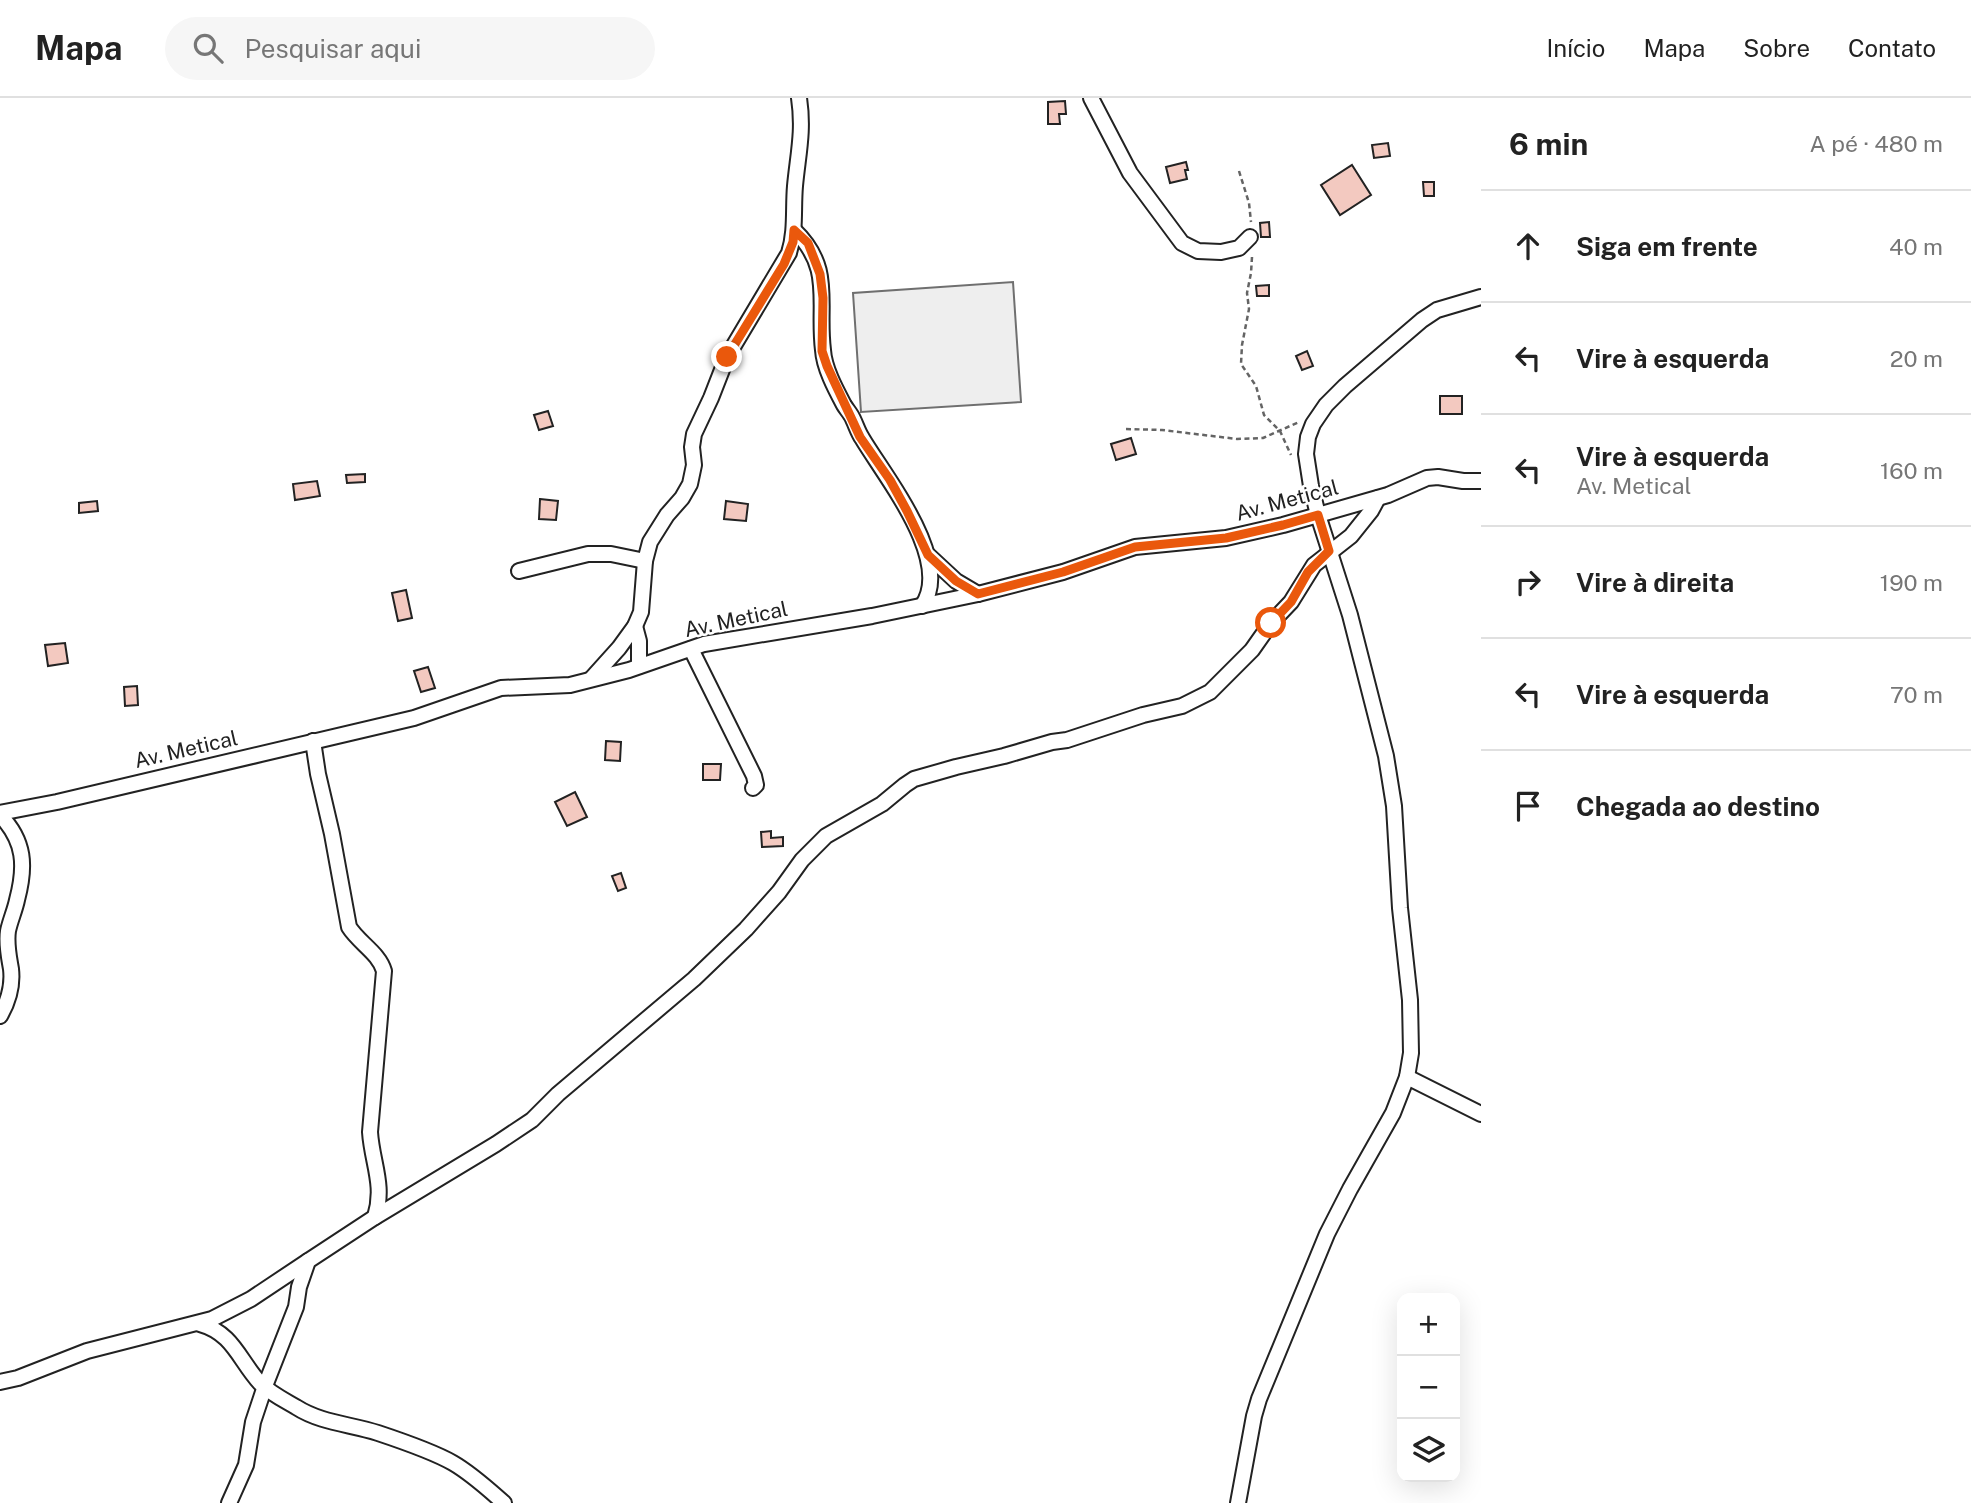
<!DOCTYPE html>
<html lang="pt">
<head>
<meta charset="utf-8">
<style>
	body { margin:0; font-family:"Public Sans",sans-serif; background:#f6f6f6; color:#222 }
	.controls { position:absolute; right:21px; bottom:21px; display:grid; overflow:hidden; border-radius:14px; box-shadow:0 7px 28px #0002 }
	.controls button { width:63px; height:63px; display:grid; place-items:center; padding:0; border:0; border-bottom:2px solid #e0e0e0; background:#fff; color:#222; font:35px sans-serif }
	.stop { position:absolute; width:21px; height:21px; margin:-16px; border:5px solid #ea580c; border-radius:50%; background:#fff }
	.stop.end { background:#ea580c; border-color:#fff; box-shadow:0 2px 7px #0008 }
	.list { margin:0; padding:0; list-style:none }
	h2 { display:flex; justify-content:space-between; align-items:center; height:91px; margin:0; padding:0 28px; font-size:30px }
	h2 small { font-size:23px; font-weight:400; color:#767676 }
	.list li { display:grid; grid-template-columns:46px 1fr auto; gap:21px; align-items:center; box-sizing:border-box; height:112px; padding:0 28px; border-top:2px solid #e0e0e0 }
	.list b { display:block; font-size:26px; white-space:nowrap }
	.list p { margin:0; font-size:23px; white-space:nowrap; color:#767676 }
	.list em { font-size:23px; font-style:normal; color:#767676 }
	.icon { flex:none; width:38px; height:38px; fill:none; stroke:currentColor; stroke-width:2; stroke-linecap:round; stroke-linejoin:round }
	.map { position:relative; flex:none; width:1481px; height:1405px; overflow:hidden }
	header { display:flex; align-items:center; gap:42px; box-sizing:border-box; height:98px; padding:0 35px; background:#fff; border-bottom:2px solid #e0e0e0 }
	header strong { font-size:33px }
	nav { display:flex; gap:38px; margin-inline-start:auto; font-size:24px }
	.search { width:490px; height:63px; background:#f6f6f6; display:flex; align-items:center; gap:18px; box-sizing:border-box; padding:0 24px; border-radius:38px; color:#767676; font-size:26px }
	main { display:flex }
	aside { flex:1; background:#fff }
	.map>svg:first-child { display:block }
</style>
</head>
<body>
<header>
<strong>Mapa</strong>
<div class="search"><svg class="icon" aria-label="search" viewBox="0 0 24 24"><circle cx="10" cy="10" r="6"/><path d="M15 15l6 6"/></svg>Pesquisar aqui</div>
<nav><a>Início</a><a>Mapa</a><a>Sobre</a><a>Contato</a></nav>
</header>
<main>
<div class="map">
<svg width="1481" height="1405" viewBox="0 0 1481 1405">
	<rect width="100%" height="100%" fill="#fff"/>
	<path fill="#eee" stroke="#6f6f6f" stroke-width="2" d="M 1013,184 L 1021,304 L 861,314 L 853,195 Z"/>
	<g fill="#f3c9c0" stroke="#222" stroke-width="2">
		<path d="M 1065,3 L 1066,16 L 1059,16 L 1060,26 L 1048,26 L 1048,4 Z"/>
		<path d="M 1388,45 L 1390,58 L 1374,60 L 1372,47 Z"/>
		<path d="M 1186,64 L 1188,72 L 1185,72 L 1187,81 L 1170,85 L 1166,69 Z"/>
		<path d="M 1352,67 L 1371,97 L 1340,117 L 1321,87 Z"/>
		<path d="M 1423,84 L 1434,84 L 1434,98 L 1424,98 Z"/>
		<path d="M 1269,124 L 1270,139 L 1261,139 L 1260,125 Z"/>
		<path d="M 1269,187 L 1269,198 L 1257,198 L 1256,188 Z"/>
		<path d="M 1307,253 L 1313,268 L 1302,272 L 1296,258 Z"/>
		<rect x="1440" y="298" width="22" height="18"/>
		<path d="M 548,313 L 553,328 L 539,332 L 534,317 Z"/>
		<path d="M 1131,340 L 1136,356 L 1116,362 L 1111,346 Z"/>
		<path d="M 365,376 L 365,384 L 347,385 L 346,377 Z"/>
		<path d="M 317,383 L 320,398 L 295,402 L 293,386 Z"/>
		<path d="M 540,401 L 558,403 L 556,422 L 539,421 Z"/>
		<path d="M 97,403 L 98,413 L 79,415 L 79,405 Z"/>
		<path d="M 726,403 L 748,406 L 746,423 L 724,421 Z"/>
		<path d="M 406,492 L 412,520 L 398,523 L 392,495 Z"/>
		<path d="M 65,545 L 68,565 L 48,568 L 45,547 Z"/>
		<path d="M 428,569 L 435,590 L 421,594 L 414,573 Z"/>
		<path d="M 137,588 L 138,607 L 125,608 L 124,589 Z"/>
		<path d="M 606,643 L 621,644 L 620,663 L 605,662 Z"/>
		<path d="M 703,666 L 721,666 L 720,682 L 703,682 Z"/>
		<path d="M 575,694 L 587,719 L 567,728 L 555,704 Z"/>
		<path d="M 771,733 L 771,740 L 783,739 L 783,748 L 762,749 L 761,734 Z"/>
		<path d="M 621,775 L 626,790 L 618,793 L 612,778 Z"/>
	</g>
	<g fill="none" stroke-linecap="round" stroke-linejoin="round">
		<defs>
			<g id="street">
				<path d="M 1091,0 L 1130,75 L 1182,145 L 1198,153 L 1221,154 L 1239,150 L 1250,139"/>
				<path d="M 794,132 C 834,170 817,205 823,252 C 824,270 836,292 844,307 C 847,312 851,316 853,321 C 856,327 858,334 862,340 C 885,379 954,463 922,508"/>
				<path d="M 928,457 L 956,483 L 978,496"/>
				<path d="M 519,473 L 588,456 L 611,456 L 645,463"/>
				<path d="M 635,528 L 639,543 L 639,568"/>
				<path d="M 691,551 L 754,678 L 756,687 L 753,690"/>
				<path d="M 592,580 L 619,550 L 635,528 L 641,514 L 645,463 L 650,444 L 667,417 L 682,400 L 690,386 L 694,367 L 692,349 L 694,336 L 711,300 L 727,259 L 789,155 C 796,133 793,111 795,88 C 798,56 804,33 799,0"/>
				<path d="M 313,643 L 318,676 L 332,736 L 349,829 C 359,845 379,855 384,873 L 370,1034 C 372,1065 385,1087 375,1119"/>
				<path d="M 0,715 L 57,704 L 414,620 L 501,590 L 570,587 L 629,572 L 704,546 L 872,518 L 978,496 L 1063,474 L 1135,449 L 1226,440 L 1283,427 L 1388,397 L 1427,380 L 1438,379 L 1463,383 L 1481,383"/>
				<path d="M 0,717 C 25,743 26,768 17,802 C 15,812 10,823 8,833 C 6,846 9,859 11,871 C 13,888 8,904 0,918"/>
				<path d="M 1407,979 L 1481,1016"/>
				<path d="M 200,1226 C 233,1235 239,1262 260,1285 C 270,1295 284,1302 296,1309 C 321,1325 350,1326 378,1335 C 399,1342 434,1354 453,1365 C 472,1376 488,1391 504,1405"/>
				<path d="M 0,1284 L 18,1280 L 87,1253 L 212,1221 L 251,1201 L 308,1163"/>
				<path d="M 229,1405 L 246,1367 L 253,1324 L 265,1288 L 296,1209 L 299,1189 L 308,1163 L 375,1119 L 496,1046 L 532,1022 L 558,996 L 694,881 L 746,831 L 779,794 L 802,762 L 826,738 L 882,706 L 905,687 L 914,681 L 956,669 L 1004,658 L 1052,644 L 1067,642 L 1143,617 L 1182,608 L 1210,594 L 1252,552 L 1271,525 L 1291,504 L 1314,467 L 1351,438 L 1371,413 L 1378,400"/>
				<path d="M 1238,1405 L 1254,1318 L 1259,1301 L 1327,1136 L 1350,1091 L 1393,1015 L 1407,979 L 1411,955 L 1410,902 L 1400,810 L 1394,708 L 1386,658 L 1350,517 L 1318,417 L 1311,388 L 1306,356 L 1308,339 L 1313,326 L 1326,307 L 1345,288 L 1422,222 L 1437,212 L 1481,199"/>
			</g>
		</defs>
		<use href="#street" stroke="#222" stroke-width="18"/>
		<g stroke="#646464" stroke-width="2.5" stroke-dasharray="5 3.5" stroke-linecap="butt">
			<path d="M 1239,73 L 1249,105 L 1251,124"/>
			<path d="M 1252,159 L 1251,175 L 1247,195 L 1249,211 L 1242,247 L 1241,266 L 1256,288 L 1264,317 L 1280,333 L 1291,357"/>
			<path d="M 1126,331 L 1162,332 L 1237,341 L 1263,340 L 1299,324"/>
		</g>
		<use href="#street" stroke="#fff" stroke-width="14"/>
	</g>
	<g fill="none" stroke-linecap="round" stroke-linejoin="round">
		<path stroke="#ea580c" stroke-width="9" d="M 727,259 L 784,166 L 793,144 L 794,132 L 808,145 L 820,176 L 823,200 L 822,253 L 827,268 L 860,339 L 890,382 L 907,413 L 928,457 L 956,483 L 978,496 L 1063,474 L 1135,449 L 1226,440 L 1283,427 L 1318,417 L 1329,453 L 1308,474 L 1291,504 L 1271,525"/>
	</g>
	<g text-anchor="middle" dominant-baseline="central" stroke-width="5" stroke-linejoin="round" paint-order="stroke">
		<g font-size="21" fill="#222" stroke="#fff">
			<text transform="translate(1287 402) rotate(-15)">Av. Metical</text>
			<text transform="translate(736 521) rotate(-12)">Av. Metical</text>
			<text transform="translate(186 651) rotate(-13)">Av. Metical</text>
		</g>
	</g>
</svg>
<div class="controls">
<button>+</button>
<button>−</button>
<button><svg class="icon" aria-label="layers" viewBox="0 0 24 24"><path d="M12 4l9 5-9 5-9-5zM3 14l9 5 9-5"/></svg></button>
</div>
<div class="stop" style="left:1271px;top:525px"></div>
<div class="stop end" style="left:727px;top:259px"></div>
</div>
<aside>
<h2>6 min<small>A pé · 480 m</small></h2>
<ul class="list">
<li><svg class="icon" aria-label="ahead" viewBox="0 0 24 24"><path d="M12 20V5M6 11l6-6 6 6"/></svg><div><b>Siga em frente</b></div><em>40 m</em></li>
<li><svg class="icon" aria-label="left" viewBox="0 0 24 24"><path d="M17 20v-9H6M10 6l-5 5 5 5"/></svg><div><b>Vire à esquerda</b></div><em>20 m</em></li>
<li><svg class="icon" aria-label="left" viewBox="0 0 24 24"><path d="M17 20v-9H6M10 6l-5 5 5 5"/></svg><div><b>Vire à esquerda</b><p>Av. Metical</p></div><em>160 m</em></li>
<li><svg class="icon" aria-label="right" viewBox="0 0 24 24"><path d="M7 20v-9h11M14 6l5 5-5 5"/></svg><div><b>Vire à direita</b></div><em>190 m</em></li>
<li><svg class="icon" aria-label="left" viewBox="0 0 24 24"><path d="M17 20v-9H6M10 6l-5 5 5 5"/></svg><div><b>Vire à esquerda</b></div><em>70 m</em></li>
<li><svg class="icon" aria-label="arrive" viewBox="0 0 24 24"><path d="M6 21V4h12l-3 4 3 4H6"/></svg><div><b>Chegada ao destino</b></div></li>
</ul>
</aside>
</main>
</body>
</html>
